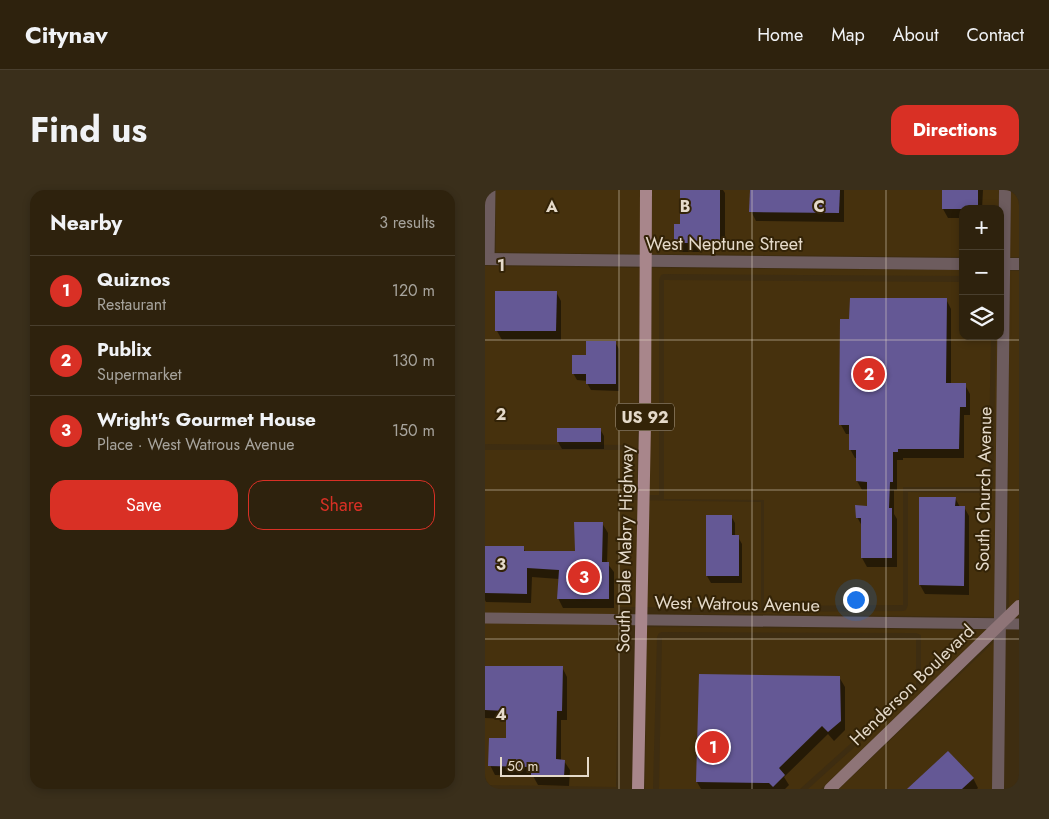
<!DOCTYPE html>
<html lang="en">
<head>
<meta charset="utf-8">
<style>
	body { margin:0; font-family:Jost,sans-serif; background:#3a2f1b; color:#f1f3f6 }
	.controls { position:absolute; right:15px; top:15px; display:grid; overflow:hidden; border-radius:10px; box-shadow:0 2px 8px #0003 }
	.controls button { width:45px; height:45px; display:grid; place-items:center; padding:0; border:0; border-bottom:1px solid #493f2e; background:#2e220d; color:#f1f3f6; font:25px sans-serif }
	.scale { position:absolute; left:15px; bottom:12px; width:89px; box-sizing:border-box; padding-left:5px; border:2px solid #e5daca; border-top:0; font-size:14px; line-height:18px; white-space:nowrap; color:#e5daca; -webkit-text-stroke:4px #332307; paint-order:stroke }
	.you { position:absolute; left:370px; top:409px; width:18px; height:18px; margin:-12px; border:4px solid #fff; border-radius:50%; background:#1a73e8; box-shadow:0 0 0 8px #1a73e833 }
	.badge { display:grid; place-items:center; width:32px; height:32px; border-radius:50%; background:#d93025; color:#fff; font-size:16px; font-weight:700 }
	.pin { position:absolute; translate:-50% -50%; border:2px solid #fff; box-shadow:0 1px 5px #0006 }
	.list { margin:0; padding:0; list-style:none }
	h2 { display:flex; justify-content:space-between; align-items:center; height:65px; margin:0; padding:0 20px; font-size:21px }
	h2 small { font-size:16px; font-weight:400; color:#a7a49d }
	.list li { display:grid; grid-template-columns:32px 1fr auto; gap:15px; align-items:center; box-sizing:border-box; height:70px; padding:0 20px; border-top:1px solid #493f2e }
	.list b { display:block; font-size:19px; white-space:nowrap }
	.list p { margin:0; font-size:16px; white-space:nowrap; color:#a7a49d }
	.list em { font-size:16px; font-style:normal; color:#a7a49d }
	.actions { display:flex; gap:10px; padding:15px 20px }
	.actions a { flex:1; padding:11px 0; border:1px solid #d93025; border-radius:15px; text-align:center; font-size:18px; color:#d93025 }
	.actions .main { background:#d93025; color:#fff }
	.icon { flex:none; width:28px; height:28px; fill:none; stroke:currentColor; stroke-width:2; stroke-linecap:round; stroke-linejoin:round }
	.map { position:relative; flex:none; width:534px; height:599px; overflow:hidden; border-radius:15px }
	header { display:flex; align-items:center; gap:30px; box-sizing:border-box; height:70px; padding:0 25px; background:#2e220d; border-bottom:1px solid #493f2e }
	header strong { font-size:24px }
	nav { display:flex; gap:28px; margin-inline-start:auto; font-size:18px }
	.intro { display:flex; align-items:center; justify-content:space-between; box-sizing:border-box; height:120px; padding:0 30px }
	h1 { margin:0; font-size:35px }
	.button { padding:12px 22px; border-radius:15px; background:#d93025; color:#fff; font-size:18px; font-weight:700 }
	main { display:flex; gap:30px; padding:0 30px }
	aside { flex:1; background:#2e220d; border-radius:15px; box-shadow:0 2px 8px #0003 }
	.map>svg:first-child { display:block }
</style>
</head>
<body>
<header>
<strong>Citynav</strong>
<nav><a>Home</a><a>Map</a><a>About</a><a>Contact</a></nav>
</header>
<div class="intro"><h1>Find us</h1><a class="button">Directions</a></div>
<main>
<aside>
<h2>Nearby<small>3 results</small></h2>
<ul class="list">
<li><span class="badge">1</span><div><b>Quiznos</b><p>Restaurant</p></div><em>120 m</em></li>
<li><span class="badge">2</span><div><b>Publix</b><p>Supermarket</p></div><em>130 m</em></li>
<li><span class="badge">3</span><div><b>Wright's Gourmet House</b><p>Place · West Watrous Avenue</p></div><em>150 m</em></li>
</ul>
<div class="actions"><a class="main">Save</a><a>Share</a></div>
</aside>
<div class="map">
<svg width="534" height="599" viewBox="0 0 534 599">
	<rect width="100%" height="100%" fill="#3e2d11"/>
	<g fill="#46310d">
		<path d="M 11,0 L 155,0 L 155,64 L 11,62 Z"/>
		<path d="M 167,0 L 514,0 L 513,19 L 478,19 L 478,67 L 167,64 Z"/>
		<path d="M 526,0 L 534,0 L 534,67 L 525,67 Z"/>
		<path d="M 0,76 L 155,78 L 152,305 L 143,304 L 144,261 L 143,257 L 140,255 L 0,254 Z"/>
		<path d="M 167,78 L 478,80 L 478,86 L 179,84 L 176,85 L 174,90 L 174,305 L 164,305 Z"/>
		<path d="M 525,81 L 534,81 L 534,409 L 524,419 L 523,242 Z"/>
		<path d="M 179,90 L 478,92 L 478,146 L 506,146 L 503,297 L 418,297 L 418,415 L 279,416 L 279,310 L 179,309 Z"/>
		<path d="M 511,146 L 512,146 L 512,427 L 162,423 L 276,423 L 280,422 L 418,421 L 421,420 L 423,415 L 423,302 L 503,303 L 506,302 L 508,299 Z"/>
		<path d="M 0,260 L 139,260 L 138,310 L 276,312 L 276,418 L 134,417 L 131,597 L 0,595 Z"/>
		<path d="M 162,437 L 502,440 L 336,599 L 323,599 L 434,499 L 436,495 L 436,445 L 431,443 L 177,442 L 174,443 L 172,447 L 168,599 L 160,599 Z"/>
		<path d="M 177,448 L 431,449 L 431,495 L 315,599 L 174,599 Z"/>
		<path d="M 512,449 L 507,599 L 354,599 Z"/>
	</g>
	<g fill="#0007">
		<path d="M 197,0 L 238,0 L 240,3 L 240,60 L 214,60 L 214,62 L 196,62 L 191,53 L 190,35 L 196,35 Z"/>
		<path d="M 266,0 L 359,0 L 359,32 L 271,31 L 266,21 Z"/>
		<path d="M 458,0 L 498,0 L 497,19 L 478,19 L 478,28 L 463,28 L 458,19 Z"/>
		<path d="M 71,102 L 76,111 L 76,150 L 17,150 L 12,141 Z"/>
		<path d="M 461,109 L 466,119 L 466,195 L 480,195 L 485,204 L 485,225 L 479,225 L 479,268 L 418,268 L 418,270 L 412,270 L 412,300 L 409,300 L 409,324 L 412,329 L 412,377 L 382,377 L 377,368 L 377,336 L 372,327 L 384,317 L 383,300 L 377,300 L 372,291 L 372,268 L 370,268 L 365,259 L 365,244 L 361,244 L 356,235 L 366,130 Z"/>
		<path d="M 130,152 L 134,159 L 134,201 L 106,200 L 102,193 L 102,191 L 92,190 L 88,183 L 103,167 Z"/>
		<path d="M 115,239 L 119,246 L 119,259 L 77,259 L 73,252 Z"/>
		<path d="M 435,308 L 470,308 L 475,317 L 479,317 L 484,326 L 484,405 L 440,404 L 435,395 Z"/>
		<path d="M 246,326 L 250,333 L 250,347 L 253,347 L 257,354 L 257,393 L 226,393 L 222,386 Z"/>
		<path d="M 117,333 L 123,343 L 122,373 L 129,382 L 129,418 L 78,418 L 73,408 L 74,389 L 47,387 L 46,413 L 1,412 L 0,410 L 0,357 L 38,357 L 41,363 L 91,363 Z"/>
		<path d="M 0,477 L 77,477 L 82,487 L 82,530 L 76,530 L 76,571 L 79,571 L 85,580 L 84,596 L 53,595 L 48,586 L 10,585 L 5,575 L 22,550 L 22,529 L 0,528 Z"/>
		<path d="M 354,487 L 360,497 L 360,540 L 349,551 L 343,544 L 299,587 L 304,595 L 300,599 L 216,599 L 212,592 Z"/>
		<path d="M 463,562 L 488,588 L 493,598 L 492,599 L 424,599 Z"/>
	</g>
	<g fill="#645895">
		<path d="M 195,0 L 235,0 L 235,51 L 209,51 L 209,53 L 189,53 L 189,34 L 195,34 Z"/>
		<path d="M 265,0 L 355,0 L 354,23 L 264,22 Z"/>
		<rect x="457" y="0" width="36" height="19"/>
		<path d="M 10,101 L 72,101 L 71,141 L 10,141 Z"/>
		<path d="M 365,108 L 462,108 L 461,193 L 481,193 L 481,217 L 475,217 L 474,259 L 413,259 L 413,262 L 408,262 L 408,292 L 405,292 L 404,318 L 407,318 L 407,368 L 376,368 L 376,328 L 371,328 L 370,315 L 382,316 L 382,292 L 371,291 L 371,260 L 364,260 L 364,235 L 354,235 L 355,129 L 364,129 Z"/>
		<path d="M 101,151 L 131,151 L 131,194 L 101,194 L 101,184 L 87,184 L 87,165 L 101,165 Z"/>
		<rect x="72" y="238" width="44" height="14"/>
		<path d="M 434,307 L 471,307 L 470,316 L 480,316 L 479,396 L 434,395 Z"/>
		<path d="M 221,325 L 247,325 L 247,345 L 254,345 L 254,386 L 221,386 Z"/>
		<path d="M 89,332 L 118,332 L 117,372 L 124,372 L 124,409 L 72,409 L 74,380 L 42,378 L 42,404 L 0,403 L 0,356 L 39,356 L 39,361 L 90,361 Z"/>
		<path d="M 0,476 L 78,476 L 77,521 L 72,521 L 71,569 L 80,570 L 79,587 L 46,586 L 46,577 L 3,576 L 4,548 L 21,548 L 21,521 L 0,520 Z"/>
		<path d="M 214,484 L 355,486 L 356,531 L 343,542 L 337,536 L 294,578 L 300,585 L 288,597 L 284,593 L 211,592 Z"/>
		<path d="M 463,561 L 489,588 L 477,599 L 422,599 Z"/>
	</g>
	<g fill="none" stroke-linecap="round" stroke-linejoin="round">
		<g stroke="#6d5c5e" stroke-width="11">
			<path d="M 4,69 L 5,0"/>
			<path d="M 0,428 L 534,434"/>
		</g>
		<g stroke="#6d5c5e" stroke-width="12">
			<path d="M 0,69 L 478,74"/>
			<path d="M 515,74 L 534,74"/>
			<path d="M 513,599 L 520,0"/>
		</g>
		<path stroke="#8e7477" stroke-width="12" d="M 345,599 L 534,416"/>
		<path stroke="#a8868b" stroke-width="12" d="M 153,599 L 160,234 L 161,0"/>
	</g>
	<path fill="none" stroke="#e5daca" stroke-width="1" stroke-opacity="0.55" d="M 134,0 L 134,599M 267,0 L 267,599M 401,0 L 401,599M 0,150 L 534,150M 0,300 L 534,300M 0,449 L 534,449"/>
	<g text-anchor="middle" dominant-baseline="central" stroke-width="4" stroke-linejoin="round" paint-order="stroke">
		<rect fill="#332307" stroke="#b0a390" stroke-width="1" x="131" y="213.5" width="58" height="27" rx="4"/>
		<g font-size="16" font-weight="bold" fill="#e5daca">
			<text x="160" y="227">US 92</text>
		</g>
		<g font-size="18" fill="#e5daca" stroke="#332307">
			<text x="239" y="54">West Neptune Street</text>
			<text transform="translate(499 299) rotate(-89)">South Church Avenue</text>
			<text transform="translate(140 359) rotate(-89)">South Dale Mabry Highway</text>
			<text transform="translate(252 414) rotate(1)">West Watrous Avenue</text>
			<text transform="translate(427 495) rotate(-44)">Henderson Boulevard</text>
		</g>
	</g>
	<g font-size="16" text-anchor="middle" font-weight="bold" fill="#e5daca" stroke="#332307" stroke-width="4" stroke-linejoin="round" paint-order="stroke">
		<text x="67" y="22">A</text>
		<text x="200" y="22">B</text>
		<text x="334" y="22">C</text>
		<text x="16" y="81">1</text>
		<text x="16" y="230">2</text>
		<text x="16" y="380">3</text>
		<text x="16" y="530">4</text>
	</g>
</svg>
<div class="controls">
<button>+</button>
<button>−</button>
<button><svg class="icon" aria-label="layers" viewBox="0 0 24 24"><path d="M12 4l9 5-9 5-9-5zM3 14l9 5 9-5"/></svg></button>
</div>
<div class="scale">50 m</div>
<div class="you"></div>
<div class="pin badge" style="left:228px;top:557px">1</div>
<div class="pin badge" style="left:384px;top:184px">2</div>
<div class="pin badge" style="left:99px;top:387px">3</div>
</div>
</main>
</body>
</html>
